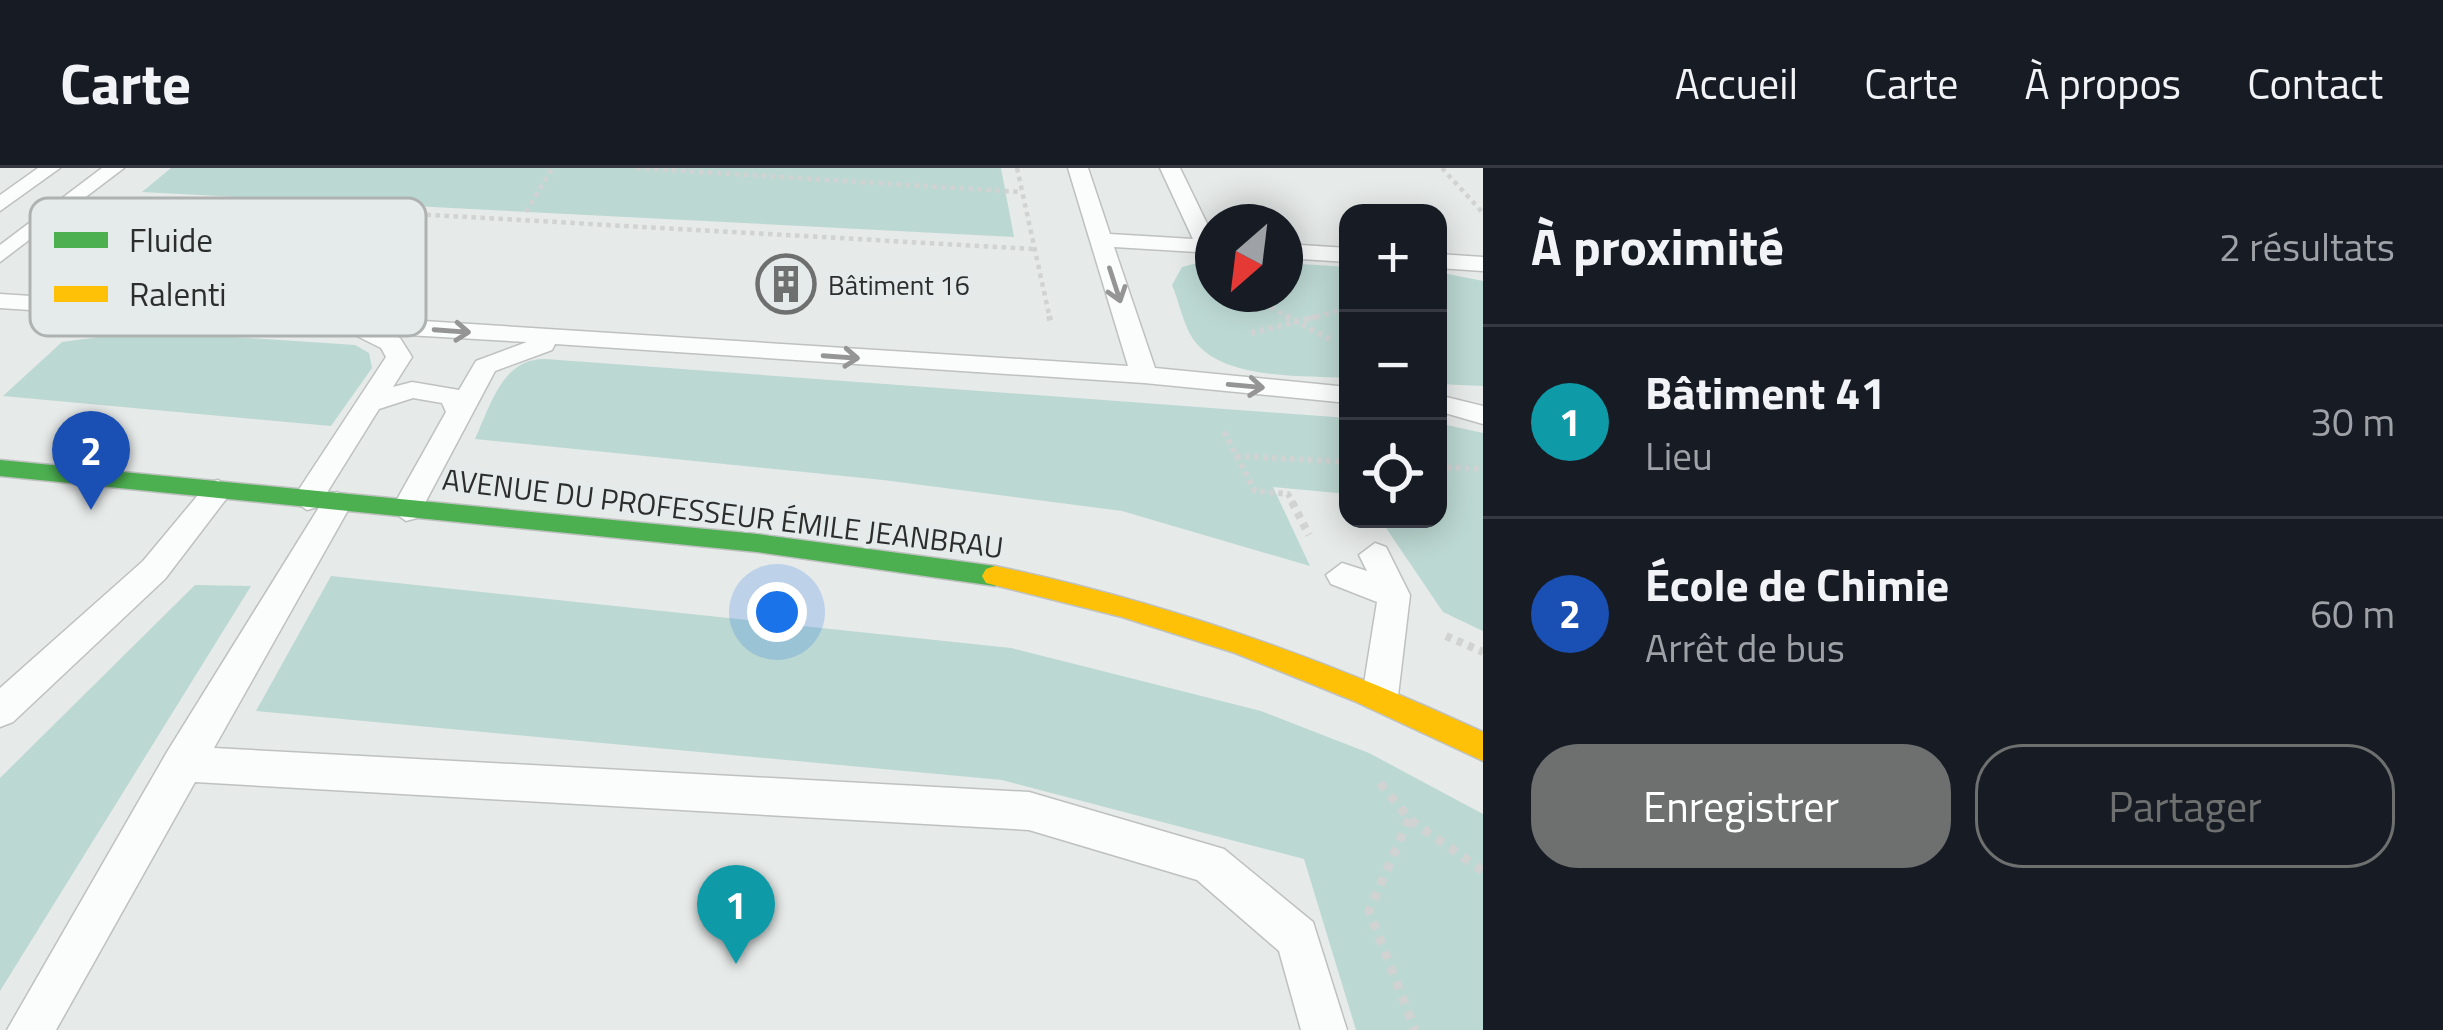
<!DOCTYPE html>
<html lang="fr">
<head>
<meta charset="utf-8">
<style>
	body { margin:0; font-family:"Titillium Web",sans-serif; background:#242831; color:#f1f3f6 }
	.controls { position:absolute; right:36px; top:36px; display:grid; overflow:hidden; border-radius:24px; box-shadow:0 6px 30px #0003 }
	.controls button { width:108px; height:108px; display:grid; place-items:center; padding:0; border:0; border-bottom:3px solid #363941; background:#171b24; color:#f1f3f6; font:60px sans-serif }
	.compass { position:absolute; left:1195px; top:36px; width:108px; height:108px; border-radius:50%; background:#171b24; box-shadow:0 6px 30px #0003; rotate:208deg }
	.you { position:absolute; left:777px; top:444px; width:42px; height:42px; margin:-30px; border:9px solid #fff; border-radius:50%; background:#1a73e8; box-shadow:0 0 0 18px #1a73e833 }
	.badge { display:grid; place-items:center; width:78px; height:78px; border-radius:50%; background:#6d706f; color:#fff; font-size:39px; font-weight:700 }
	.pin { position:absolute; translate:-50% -99px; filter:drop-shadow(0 3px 6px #0008) }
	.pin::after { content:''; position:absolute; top:63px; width:42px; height:36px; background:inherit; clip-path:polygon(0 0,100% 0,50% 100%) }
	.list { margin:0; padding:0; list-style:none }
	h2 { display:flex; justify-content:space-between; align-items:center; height:156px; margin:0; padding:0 48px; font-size:51px }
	h2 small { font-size:39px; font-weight:400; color:#9ea1a6 }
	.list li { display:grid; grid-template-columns:78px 1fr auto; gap:36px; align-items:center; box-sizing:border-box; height:192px; padding:0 48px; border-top:3px solid #363941 }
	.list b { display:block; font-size:45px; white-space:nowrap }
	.list p { margin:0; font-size:39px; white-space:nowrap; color:#9ea1a6 }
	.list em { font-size:39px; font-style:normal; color:#9ea1a6 }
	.actions { display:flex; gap:24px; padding:36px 48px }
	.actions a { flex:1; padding:27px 0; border:3px solid #6d706f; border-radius:48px; text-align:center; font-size:42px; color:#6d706f }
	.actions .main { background:#6d706f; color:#fff }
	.icon { flex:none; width:66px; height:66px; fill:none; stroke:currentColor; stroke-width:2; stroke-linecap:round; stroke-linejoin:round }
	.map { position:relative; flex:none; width:1483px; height:862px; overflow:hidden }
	header { display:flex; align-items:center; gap:72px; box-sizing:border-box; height:168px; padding:0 60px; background:#171b24; border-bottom:3px solid #363941 }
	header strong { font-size:57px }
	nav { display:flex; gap:66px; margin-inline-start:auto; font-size:42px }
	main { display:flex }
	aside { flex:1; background:#171b24 }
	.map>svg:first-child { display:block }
</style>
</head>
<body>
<header>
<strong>Carte</strong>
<nav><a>Accueil</a><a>Carte</a><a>À propos</a><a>Contact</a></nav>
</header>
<main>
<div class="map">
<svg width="1483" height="862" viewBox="0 0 1483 862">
	<rect width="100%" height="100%" fill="#e6eae9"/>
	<g fill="#bcd8d2">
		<path d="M 171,0 L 1001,0 L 1014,69 L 142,24 Z"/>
		<path d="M 1213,91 L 1213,126 L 1285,126 L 1285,95 L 1348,99 L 1348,210 C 1304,207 1222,213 1193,171 C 1183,156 1179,133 1172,117 L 1182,99 Z"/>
		<path d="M 1438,104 L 1483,113 L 1483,218 L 1438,216 Z"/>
		<path d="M 143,163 L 355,177 L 369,185 L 372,200 L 331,258 L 3,228 L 62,174 Z"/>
		<path d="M 545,191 L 1348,250 L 1348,326 L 1273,319 L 1310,398 L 1122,343 L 883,312 L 475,271 C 490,239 502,190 545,191 Z"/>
		<path d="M 1438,255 L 1483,265 L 1483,463 L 1443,444 L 1380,351 L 1438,351 Z"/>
		<path d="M 331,408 L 1011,480 L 1261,543 L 1369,585 L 1483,646 L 1483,862 L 1356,862 L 1304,691 L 1002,612 L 256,543 Z"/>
		<path d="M 195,417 L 251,418 L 0,823 L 0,610 Z"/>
	</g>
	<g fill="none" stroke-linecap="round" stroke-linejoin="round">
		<defs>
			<g id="lane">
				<path d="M 38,0 L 60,0 L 0,43 L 0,27 Z"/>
				<path d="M 102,0 L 124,0 L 0,94 L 0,77 Z"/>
				<path d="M 1068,0 L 1088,0 L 1110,66 L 1193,71 L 1160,0 L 1180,0 L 1213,68 L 1213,85 L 1114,79 L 1155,200 L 1348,219 L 1348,235 L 1144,215 L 555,176 L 552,182 L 495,203 L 417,350 L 406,353 L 391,342 L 446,244 L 442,235 L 413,230 L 379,241 L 318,339 L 307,342 L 292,332 L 386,189 L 381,180 L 347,163 L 0,140 L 0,126 L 1128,198 ZM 390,166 L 527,174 L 476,193 L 459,222 L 412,214 L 393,219 L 412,189 L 400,170 Z"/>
				<path d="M 1285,76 L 1348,80 L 1348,94 L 1285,90 Z"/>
				<path d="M 1438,86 L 1483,89 L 1483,103 L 1438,100 Z"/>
				<path d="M 1438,227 L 1483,238 L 1483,256 L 1438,243 Z"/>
				<path d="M 218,312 L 233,322 L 165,411 L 13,554 L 0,559 L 0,520 L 143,393 L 208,315 Z"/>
				<path d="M 337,324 L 352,335 L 214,580 L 1029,624 L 1224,681 L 1313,754 L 1347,862 L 1301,862 L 1279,783 L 1197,712 L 1029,662 L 195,614 L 56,862 L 7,862 L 167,584 L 326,328 Z"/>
				<path d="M 1375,375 L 1386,379 L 1410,427 L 1398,528 L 1393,539 L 1380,543 L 1367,539 L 1362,528 L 1377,434 L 1331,416 L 1326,407 L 1342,395 L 1367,403 L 1359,387 Z"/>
			</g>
			<path id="fast" d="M 0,292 L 757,366 L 995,398 L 1008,408 L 995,418 L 757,384 L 0,308 Z"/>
			<path id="slow" d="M 995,398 C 1165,434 1326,491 1483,564 L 1483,593 L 1354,533 L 1235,485 L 1122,449 L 986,415 L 982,408 L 986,401 Z"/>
		</defs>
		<use href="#lane" stroke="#bec1c0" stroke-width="3"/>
		<use href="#fast" stroke="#bec1c0" stroke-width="3"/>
		<use href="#slow" stroke="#bec1c0" stroke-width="3"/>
		<g stroke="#d1d2d2" stroke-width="4.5" stroke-dasharray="4.5 4.5" stroke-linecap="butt">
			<path d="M 636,0 L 1022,24"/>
			<path d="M 1017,0 L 1050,151"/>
			<path d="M 1442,0 L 1483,45"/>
			<path d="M 148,31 L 1033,81"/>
			<path d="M 526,44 L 552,0"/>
			<path d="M 1247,126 L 1292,151"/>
			<path d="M 1307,151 L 1348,140"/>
		</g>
		<g stroke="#d1d2d2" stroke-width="6" stroke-dasharray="4.5 4.5" stroke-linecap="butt">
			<path d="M 1049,148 L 1051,155"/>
			<path d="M 1286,148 L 1331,172"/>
			<path d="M 1251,165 L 1319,148"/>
			<path d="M 1224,264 L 1255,323 L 1288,326 L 1294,337"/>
			<path d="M 1236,288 L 1348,294"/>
			<path d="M 1438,299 L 1483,301"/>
		</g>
		<g stroke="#d1d2d2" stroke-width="8" stroke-dasharray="6 6" stroke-linecap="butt">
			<path d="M 1292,334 L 1309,367"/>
			<path d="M 1446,468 L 1483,484"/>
		</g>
		<g stroke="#d1d2d2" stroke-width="9" stroke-dasharray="8 8" stroke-linecap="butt">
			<path d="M 1380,615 L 1409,651 L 1483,703"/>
			<path d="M 1409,651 L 1369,743 L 1415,862"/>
		</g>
		<use href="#lane" fill="#fbfcfc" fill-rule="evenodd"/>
		<use href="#fast" fill="#4caf50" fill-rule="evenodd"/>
		<use href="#slow" fill="#ffc107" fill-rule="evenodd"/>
	</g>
	<defs><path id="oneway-shaft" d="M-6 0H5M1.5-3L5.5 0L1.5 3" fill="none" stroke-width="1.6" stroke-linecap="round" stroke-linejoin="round" transform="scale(3)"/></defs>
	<g stroke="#949594">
		<use href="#oneway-shaft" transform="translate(1115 117) rotate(72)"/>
		<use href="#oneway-shaft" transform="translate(452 163) rotate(4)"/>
		<use href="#oneway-shaft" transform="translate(841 189) rotate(4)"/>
		<use href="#oneway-shaft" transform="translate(1246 218) rotate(5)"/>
	</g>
	<defs>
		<symbol id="building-ring" viewBox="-11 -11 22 22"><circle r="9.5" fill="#e5ebea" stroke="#6d706f" stroke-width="1.5"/><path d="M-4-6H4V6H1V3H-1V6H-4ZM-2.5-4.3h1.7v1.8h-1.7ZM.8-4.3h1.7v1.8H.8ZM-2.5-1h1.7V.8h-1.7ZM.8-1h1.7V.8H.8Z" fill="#6d706f"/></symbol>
	</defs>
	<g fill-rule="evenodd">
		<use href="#building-ring" x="753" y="83" width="66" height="66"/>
	</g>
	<g text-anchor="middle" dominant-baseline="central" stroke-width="9" stroke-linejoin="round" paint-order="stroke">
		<g font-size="27" fill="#2c2e2d" stroke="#e5ebea" text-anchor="start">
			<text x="828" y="116">Bâtiment 16</text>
		</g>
		<g font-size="30" fill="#2c2e2d" stroke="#e5ebea">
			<text transform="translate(723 345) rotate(7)">AVENUE DU PROFESSEUR ÉMILE JEANBRAU</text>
		</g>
	</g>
	<rect x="30" y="30" width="396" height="138" rx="18" fill="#e5ebea" stroke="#aeb2b1" stroke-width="3"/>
	<rect x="54" y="64" width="54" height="16" fill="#4caf50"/>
	<rect x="54" y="118" width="54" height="16" fill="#ffc107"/>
	<g font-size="33" fill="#2c2e2d">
		<text x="129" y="84">Fluide</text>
		<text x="129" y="138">Ralenti</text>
	</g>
</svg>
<div class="controls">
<button>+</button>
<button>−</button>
<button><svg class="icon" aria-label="locate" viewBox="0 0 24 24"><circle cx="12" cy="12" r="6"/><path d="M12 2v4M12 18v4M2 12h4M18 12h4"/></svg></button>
</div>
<svg class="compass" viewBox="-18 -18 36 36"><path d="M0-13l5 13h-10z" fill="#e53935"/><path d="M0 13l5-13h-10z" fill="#9ea1a6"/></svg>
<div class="you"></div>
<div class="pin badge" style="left:736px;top:796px;background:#0f9aa8">1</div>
<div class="pin badge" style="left:91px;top:342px;background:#1a4fb4">2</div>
</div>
<aside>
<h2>À proximité<small>2 résultats</small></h2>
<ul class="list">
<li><span class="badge" style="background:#0f9aa8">1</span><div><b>Bâtiment 41</b><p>Lieu</p></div><em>30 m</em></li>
<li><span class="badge" style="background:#1a4fb4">2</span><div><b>École de Chimie</b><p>Arrêt de bus</p></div><em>60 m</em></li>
</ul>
<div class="actions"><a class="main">Enregistrer</a><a>Partager</a></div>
</aside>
</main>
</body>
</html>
